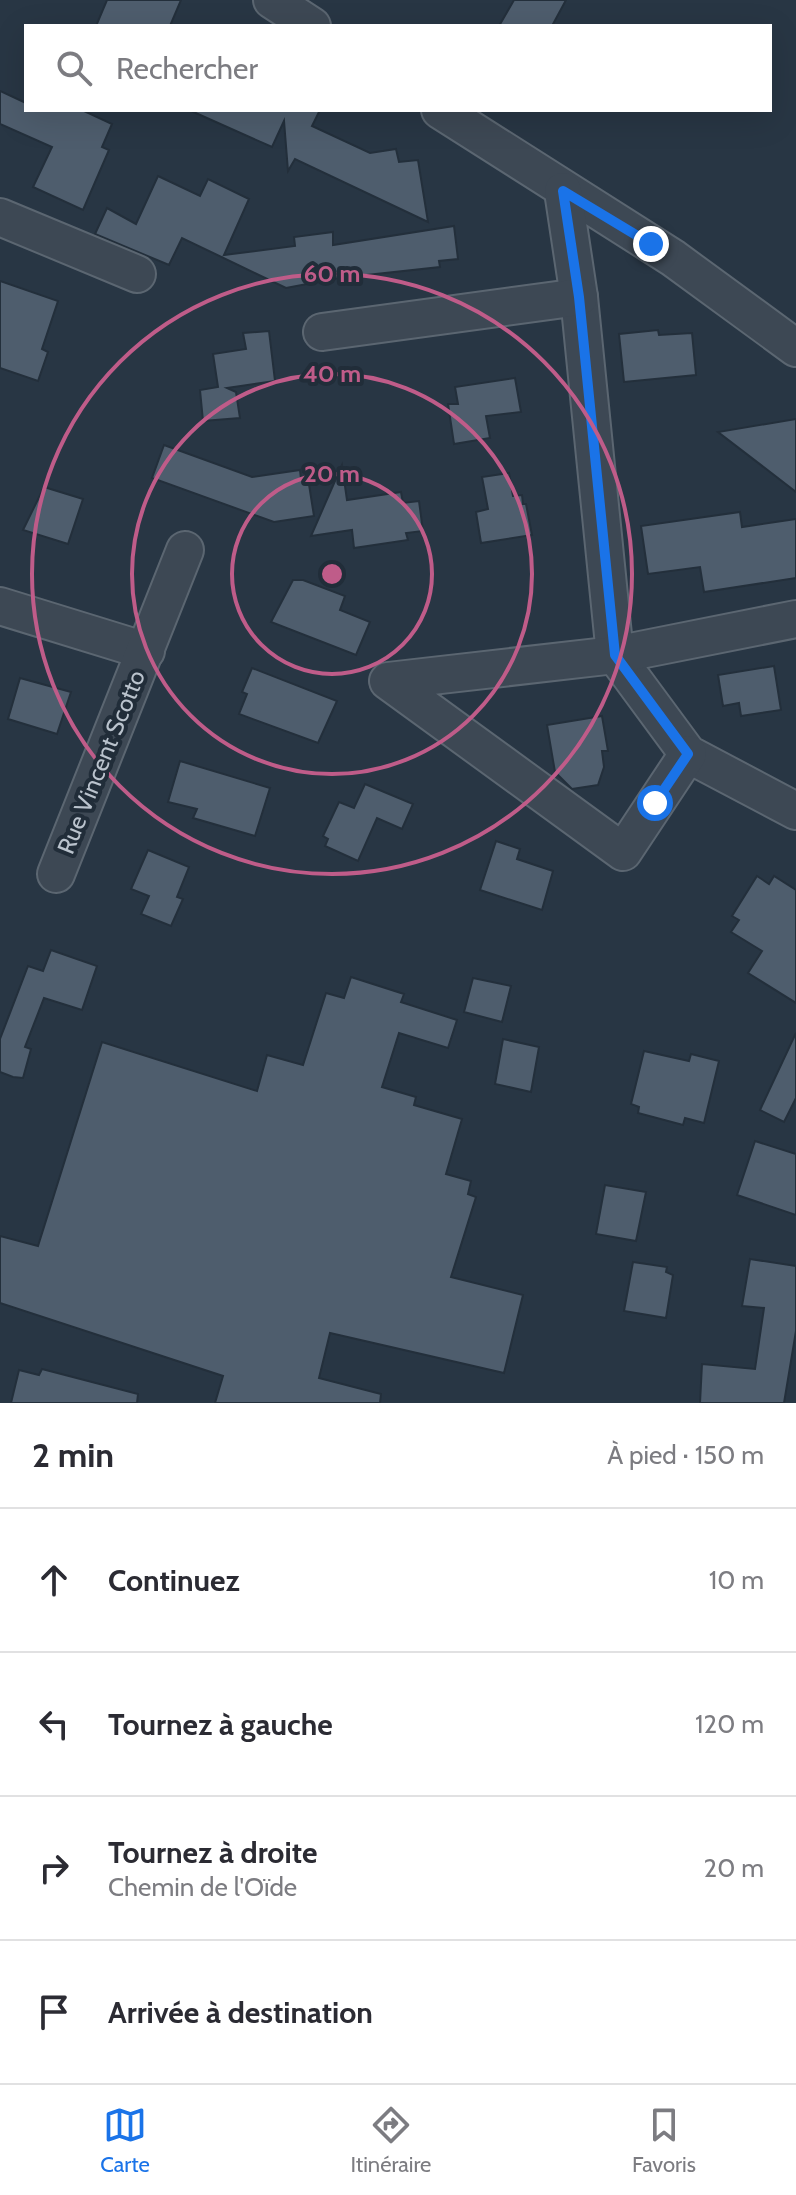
<!DOCTYPE html>
<html lang="fr">
<head>
<meta charset="utf-8">
<style>
	body { margin:0; font-family:Cabin,sans-serif; background:#f7f7f7; color:#2b2b33 }
	.stop { position:absolute; width:24px; height:24px; margin:-18px; border:6px solid #1a73e8; border-radius:50%; background:#fff }
	.stop.end { background:#1a73e8; border-color:#fff; box-shadow:0 2px 8px #0008 }
	.list { margin:0; padding:0; list-style:none }
	h2 { display:flex; justify-content:space-between; align-items:center; height:104px; margin:0; padding:0 32px; font-size:34px }
	h2 small { font-size:26px; font-weight:400; color:#7c7c81 }
	.list li { display:grid; grid-template-columns:52px 1fr auto; gap:24px; align-items:center; box-sizing:border-box; height:144px; padding:0 32px; border-top:2px solid #e1e1e2 }
	.list b { display:block; font-size:30px; white-space:nowrap }
	.list p { margin:0; font-size:26px; white-space:nowrap; color:#7c7c81 }
	.list em { font-size:26px; font-style:normal; color:#7c7c81 }
	.icon { flex:none; width:44px; height:44px; fill:none; stroke:currentColor; stroke-width:2; stroke-linecap:round; stroke-linejoin:round }
	.map { position:relative; flex:none; width:796px; height:1403px; overflow:hidden }
	.search { position:absolute; background:#fff; box-shadow:0 8px 32px #0002; left:24px; right:24px; top:24px; height:88px; display:flex; align-items:center; gap:20px; box-sizing:border-box; padding:0 28px; border-radius:0px; color:#7c7c81; font-size:30px }
	.sheet { height:680px; background:#fff }
	nav { display:flex; justify-content:space-around; align-items:center; box-sizing:border-box; height:112px; border-top:2px solid #e1e1e2; background:#fff; font-size:22px; color:#7c7c81 }
	nav a { display:grid; justify-items:center; gap:4px }
	nav .on { color:#1a73e8 }
	.map>svg:first-child { display:block }
</style>
</head>
<body>
<div class="map">
<svg width="796" height="1403" viewBox="0 0 796 1403">
	<rect width="100%" height="100%" fill="#283644"/>
	<g fill="#4e5d6d" stroke="#232f3b" stroke-width="2">
		<path d="M 107,0 L 181,0 L 170,26 L 96,26 Z"/>
		<path d="M 514,0 L 566,0 L 552,26 L 499,26 Z"/>
		<path d="M 0,91 L 26,103 L 26,110 L 82,110 L 112,124 L 102,147 L 109,150 L 83,210 L 33,187 L 52,147 L 0,124 Z"/>
		<path d="M 189,110 L 320,110 L 312,126 L 370,153 L 396,149 L 399,162 L 418,160 L 428,222 L 295,159 L 288,171 L 284,121 L 272,147 Z"/>
		<path d="M 158,176 L 200,196 L 208,179 L 249,199 L 224,255 L 295,246 L 294,237 L 333,232 L 333,245 L 454,226 L 458,259 L 439,261 L 440,267 L 339,278 L 286,288 L 182,238 L 169,265 L 95,234 L 107,208 L 136,224 Z"/>
		<path d="M 0,281 L 58,301 L 42,349 L 48,352 L 38,381 L 0,368 Z"/>
		<path d="M 658,330 L 659,335 L 692,333 L 696,375 L 624,382 L 619,334 Z"/>
		<path d="M 269,331 L 275,381 L 227,388 L 236,392 L 240,418 L 203,421 L 200,390 L 218,387 L 213,354 L 246,349 L 243,333 Z"/>
		<path d="M 515,378 L 521,412 L 486,416 L 490,438 L 454,444 L 448,404 L 458,404 L 455,387 Z"/>
		<path d="M 796,419 L 796,492 L 718,432 Z"/>
		<path d="M 164,445 L 252,477 L 300,470 L 301,479 L 308,478 L 314,516 L 274,522 L 152,478 Z"/>
		<path d="M 342,465 L 347,500 L 401,492 L 403,503 L 419,501 L 423,531 L 406,533 L 408,540 L 354,548 L 352,530 L 311,536 Z"/>
		<path d="M 509,473 L 513,496 L 522,495 L 523,504 L 526,504 L 532,535 L 481,543 L 476,512 L 488,509 L 482,477 Z"/>
		<path d="M 44,487 L 83,499 L 68,544 L 23,530 Z"/>
		<path d="M 740,512 L 742,527 L 796,519 L 796,578 L 704,592 L 700,567 L 648,574 L 641,526 Z"/>
		<path d="M 293,580 L 303,580 L 345,596 L 340,610 L 370,622 L 356,655 L 271,622 Z"/>
		<path d="M 774,666 L 781,710 L 741,716 L 739,703 L 723,706 L 718,675 Z"/>
		<path d="M 252,668 L 337,701 L 318,743 L 239,714 L 247,694 L 242,692 Z"/>
		<path d="M 20,678 L 71,692 L 57,734 L 8,719 Z"/>
		<path d="M 602,716 L 608,751 L 602,751 L 604,767 L 598,785 L 572,789 L 555,772 L 547,725 Z"/>
		<path d="M 180,761 L 270,788 L 255,836 L 193,818 L 197,809 L 168,802 Z"/>
		<path d="M 365,784 L 413,804 L 402,829 L 377,818 L 358,861 L 325,846 L 328,839 L 323,836 L 339,802 L 354,808 Z"/>
		<path d="M 496,841 L 520,849 L 517,859 L 553,871 L 542,910 L 480,890 Z"/>
		<path d="M 148,850 L 189,867 L 177,897 L 183,899 L 171,926 L 141,914 L 149,896 L 131,889 Z"/>
		<path d="M 757,876 L 769,884 L 774,876 L 796,890 L 796,1003 L 748,973 L 762,951 L 731,932 L 739,920 L 732,916 Z"/>
		<path d="M 51,950 L 97,966 L 82,1010 L 44,998 L 25,1047 L 31,1049 L 23,1078 L 13,1077 L 0,1072 L 0,1039 L 28,966 L 43,971 Z"/>
		<path d="M 351,977 L 404,994 L 401,1002 L 457,1020 L 448,1048 L 399,1033 L 382,1087 L 416,1097 L 414,1105 L 462,1119 L 446,1174 L 471,1181 L 468,1194 L 476,1197 L 451,1277 L 523,1295 L 504,1373 L 330,1333 L 319,1378 L 381,1394 L 380,1403 L 215,1403 L 223,1376 L 0,1303 L 0,1236 L 38,1246 L 102,1042 L 257,1091 L 267,1055 L 303,1065 L 326,993 L 344,998 Z"/>
		<path d="M 473,978 L 511,986 L 502,1022 L 464,1012 Z"/>
		<path d="M 796,1033 L 796,1098 L 784,1122 L 760,1110 Z"/>
		<path d="M 503,1039 L 539,1047 L 531,1092 L 495,1084 Z"/>
		<path d="M 644,1051 L 689,1061 L 691,1054 L 719,1061 L 704,1123 L 685,1118 L 683,1125 L 638,1113 L 639,1107 L 631,1104 Z"/>
		<path d="M 755,1141 L 796,1154 L 796,1215 L 737,1195 Z"/>
		<path d="M 605,1185 L 646,1192 L 636,1241 L 596,1234 Z"/>
		<path d="M 750,1259 L 796,1266 L 796,1331 L 784,1403 L 700,1403 L 702,1364 L 755,1369 L 764,1308 L 742,1306 Z"/>
		<path d="M 633,1262 L 667,1267 L 666,1272 L 673,1275 L 666,1318 L 624,1311 Z"/>
		<path d="M 42,1369 L 138,1394 L 137,1403 L 11,1403 L 19,1370 L 39,1375 Z"/>
	</g>
	<g fill="none" stroke-linecap="round" stroke-linejoin="round">
		<defs>
			<g id="minor">
				<path d="M 272,0 L 312,26"/>
				<path d="M 440,110 L 673,258 L 796,348"/>
				<path d="M 563,191 L 579,297 L 615,655 L 688,754 L 796,811"/>
				<path d="M 0,217 L 137,274"/>
				<path d="M 322,332 L 579,297"/>
				<path d="M 0,606 L 146,651"/>
				<path d="M 688,754 L 623,852 L 388,681 L 615,655 L 796,619"/>
				<path d="M 56,874 L 185,550"/>
			</g>
		</defs>
		<use href="#minor" stroke="#5b6671" stroke-width="40"/>
		<use href="#minor" stroke="#3d4854" stroke-width="36"/>
	</g>
	<g fill="none" stroke-linecap="round" stroke-linejoin="round">
		<path stroke="#1a73e8" stroke-width="10" d="M 651,244 L 563,191 L 579,297 L 615,655 L 688,754 L 655,803"/>
	</g>
	<g fill="none" stroke="#bf5c89" stroke-width="4">
		<circle cx="332" cy="574" r="100"/>
		<circle cx="332" cy="574" r="200"/>
		<circle cx="332" cy="574" r="300"/>
	</g>
	<g text-anchor="middle" dominant-baseline="central" stroke-width="8" stroke-linejoin="round" paint-order="stroke">
		<g font-size="24" fill="#bac3cd" stroke="#212d39">
			<text transform="translate(101 762) rotate(-68)">Rue Vincent Scotto</text>
		</g>
	</g>
	<circle cx="332" cy="574" r="12" fill="#bf5c89" stroke="#212d39" stroke-width="4"/>
	<g font-size="24" text-anchor="middle" font-weight="bold" fill="#bf5c89" stroke="#212d39" stroke-width="8" stroke-linejoin="round" paint-order="stroke">
		<text x="332" y="282">60 m</text>
		<text x="332" y="382">40 m</text>
		<text x="332" y="482">20 m</text>
	</g>
</svg>
<div class="stop" style="left:655px;top:803px"></div>
<div class="stop end" style="left:651px;top:244px"></div>
<div class="search"><svg class="icon" aria-label="search" viewBox="0 0 24 24"><circle cx="10" cy="10" r="6"/><path d="M15 15l6 6"/></svg>Rechercher</div>
</div>
<section class="sheet">
<h2>2 min<small>À pied · 150 m</small></h2>
<ul class="list">
<li><svg class="icon" aria-label="ahead" viewBox="0 0 24 24"><path d="M12 20V5M6 11l6-6 6 6"/></svg><div><b>Continuez</b></div><em>10 m</em></li>
<li><svg class="icon" aria-label="left" viewBox="0 0 24 24"><path d="M17 20v-9H6M10 6l-5 5 5 5"/></svg><div><b>Tournez à gauche</b></div><em>120 m</em></li>
<li><svg class="icon" aria-label="right" viewBox="0 0 24 24"><path d="M7 20v-9h11M14 6l5 5-5 5"/></svg><div><b>Tournez à droite</b><p>Chemin de l'Oïde</p></div><em>20 m</em></li>
<li><svg class="icon" aria-label="arrive" viewBox="0 0 24 24"><path d="M6 21V4h12l-3 4 3 4H6"/></svg><div><b>Arrivée à destination</b></div></li>
</ul>
</section>
<nav>
<a class="on"><svg class="icon" aria-label="map" viewBox="0 0 24 24"><path d="M3 6l6-2 6 2 6-2v14l-6 2-6-2-6 2zM9 4v14M15 6v14"/></svg>Carte</a>
<a><svg class="icon" aria-label="directions" viewBox="0 0 24 24"><path d="M12 3l9 9-9 9-9-9zM9 14v-3h6M13 9l2 2-2 2"/></svg>Itinéraire</a>
<a><svg class="icon" aria-label="saved" viewBox="0 0 24 24"><path d="M7 4h10v16l-5-4-5 4z"/></svg>Favoris</a>
</nav>
</body>
</html>
